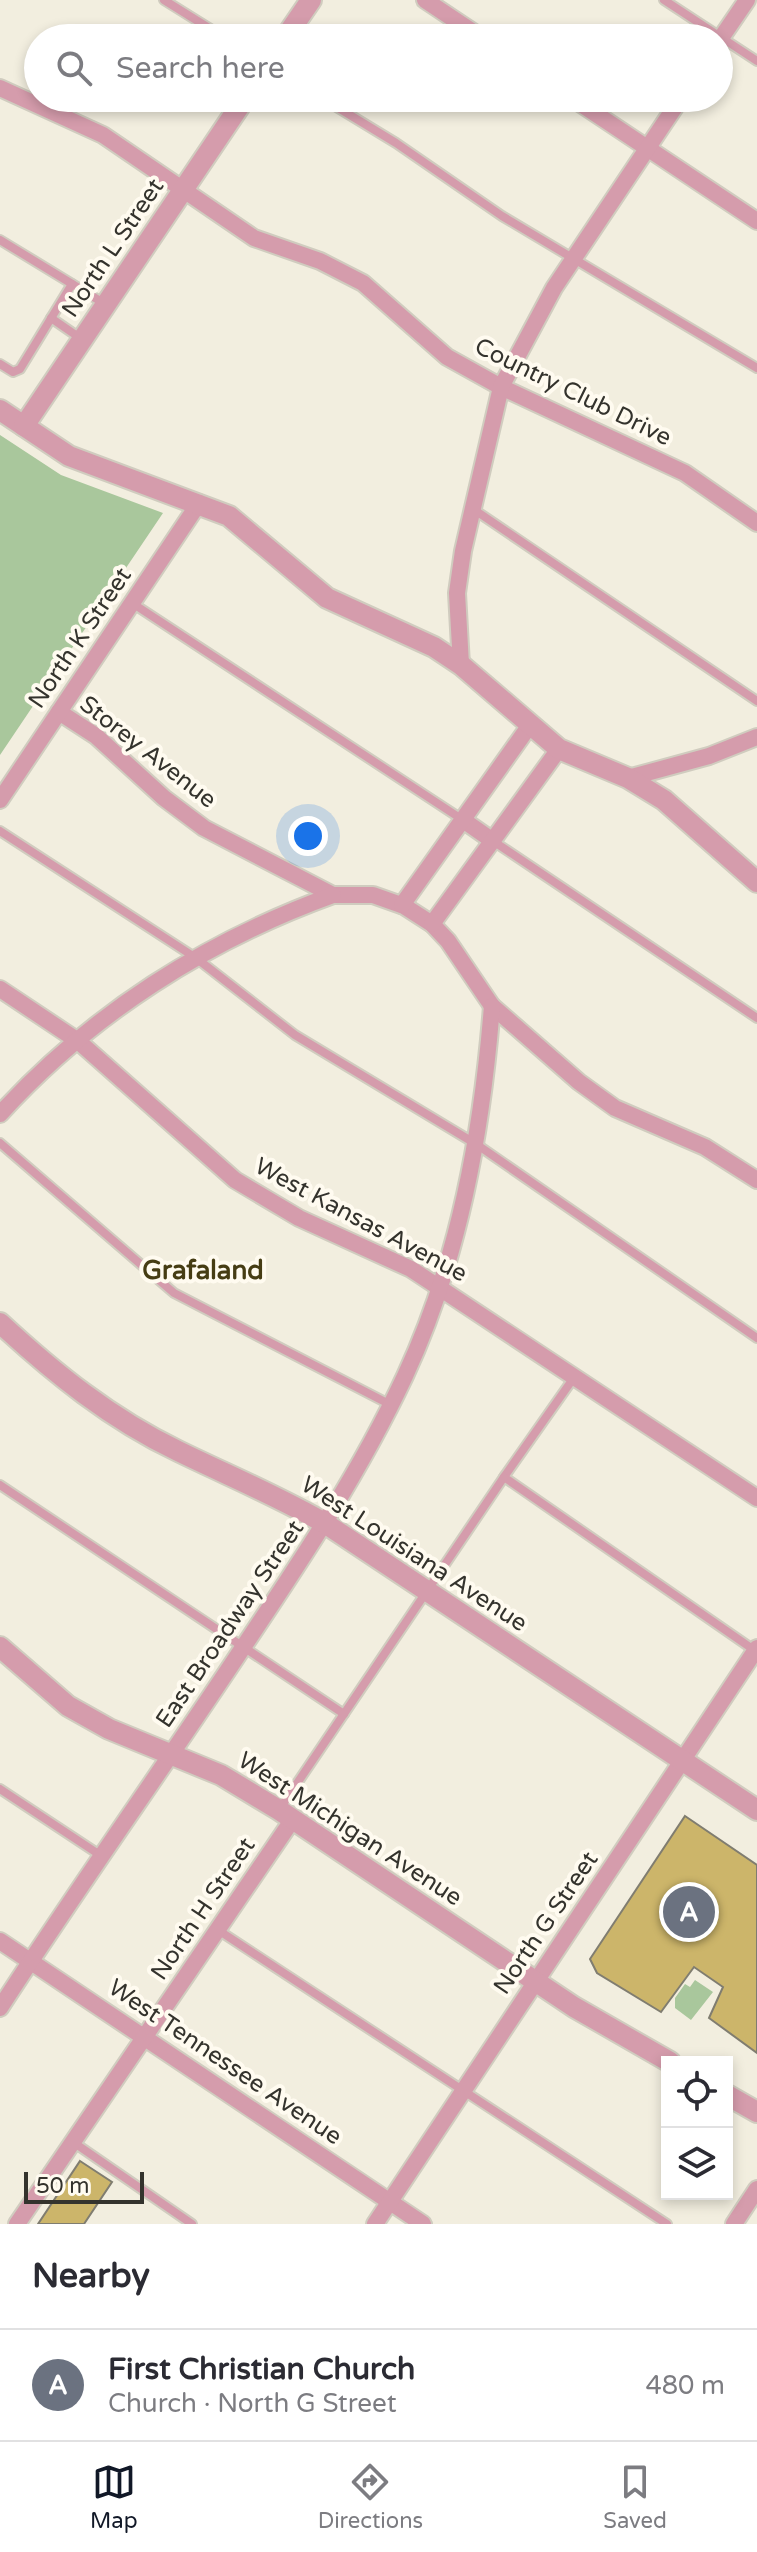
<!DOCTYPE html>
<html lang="en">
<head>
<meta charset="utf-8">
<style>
	body { margin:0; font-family:"Varela Round",sans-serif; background:#f2f2f3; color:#2b2b33 }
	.controls { position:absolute; right:24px; bottom:24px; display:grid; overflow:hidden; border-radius:0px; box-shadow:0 4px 12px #0003 }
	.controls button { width:72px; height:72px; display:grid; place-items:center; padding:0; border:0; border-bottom:2px solid #e1e1e2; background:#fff; color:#2b2b33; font:40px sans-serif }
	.scale { position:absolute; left:24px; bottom:20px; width:120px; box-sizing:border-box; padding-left:8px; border:4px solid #34332d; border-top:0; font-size:22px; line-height:28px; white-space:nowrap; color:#34332d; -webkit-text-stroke:6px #fffbf0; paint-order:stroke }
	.you { position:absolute; left:308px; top:836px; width:28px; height:28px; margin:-20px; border:6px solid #fff; border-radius:50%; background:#1a73e8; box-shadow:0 0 0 12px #1a73e833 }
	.badge { display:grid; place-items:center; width:52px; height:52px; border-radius:50%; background:#111827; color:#fff; font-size:26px; font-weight:700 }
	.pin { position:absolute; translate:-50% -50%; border:4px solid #fff; box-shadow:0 2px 8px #0006 }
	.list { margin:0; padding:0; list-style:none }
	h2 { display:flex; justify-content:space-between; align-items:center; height:104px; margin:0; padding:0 32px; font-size:34px }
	h2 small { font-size:26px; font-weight:400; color:#7c7c81 }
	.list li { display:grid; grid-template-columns:52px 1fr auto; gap:24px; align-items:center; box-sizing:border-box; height:112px; padding:0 32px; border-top:2px solid #e1e1e2 }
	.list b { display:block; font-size:30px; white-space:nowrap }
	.list p { margin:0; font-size:26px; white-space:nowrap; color:#7c7c81 }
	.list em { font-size:26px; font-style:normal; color:#7c7c81 }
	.icon { flex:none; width:44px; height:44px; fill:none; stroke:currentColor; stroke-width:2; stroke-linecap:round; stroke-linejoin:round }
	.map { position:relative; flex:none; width:757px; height:2224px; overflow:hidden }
	.search { position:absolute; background:#fff; box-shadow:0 4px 12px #0003; left:24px; right:24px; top:24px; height:88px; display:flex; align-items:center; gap:20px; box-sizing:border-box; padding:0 28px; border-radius:44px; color:#7c7c81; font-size:30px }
	.sheet { height:216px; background:#fff }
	nav { display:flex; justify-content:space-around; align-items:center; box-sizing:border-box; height:112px; border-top:2px solid #e1e1e2; background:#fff; font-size:22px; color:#7c7c81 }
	nav a { display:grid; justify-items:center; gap:4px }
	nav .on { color:#111827 }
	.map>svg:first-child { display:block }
</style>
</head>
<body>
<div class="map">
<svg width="757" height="2224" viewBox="0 0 757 2224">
	<rect width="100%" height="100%" fill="#f2eedf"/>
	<g fill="#a9c79c">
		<path d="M 0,435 L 61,475 L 163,513 L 0,755 Z"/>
		<path d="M 695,1980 L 713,1992 L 691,2020 L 675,2008 L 675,1998 L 685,1984 L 690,1987 Z"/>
	</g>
	<g fill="#ccb56a" stroke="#807d70" stroke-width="2">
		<path d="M 685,1816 L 757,1865 L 757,2053 L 709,2018 L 723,1987 L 694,1967 L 661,2012 L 597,1973 L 590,1959 Z"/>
		<path d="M 80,2161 L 112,2182 L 84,2224 L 38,2224 Z"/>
	</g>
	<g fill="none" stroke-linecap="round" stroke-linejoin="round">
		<defs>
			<g id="service">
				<path d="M 164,0 L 225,38"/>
				<path d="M 664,0 L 757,61"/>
				<path d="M 322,98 L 396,143 L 502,216 L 757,368"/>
				<path d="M 0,240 L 105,304"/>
				<path d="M 51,318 L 80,338"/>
				<path d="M 0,364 L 13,372 L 20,369 L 72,284"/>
				<path d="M 473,509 L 757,701"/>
				<path d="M 132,603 L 463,820"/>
				<path d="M 0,831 L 196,958 L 295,1035 L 476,1144 L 757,1338"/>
				<path d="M 493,841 L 757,1018"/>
				<path d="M 0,1143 L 174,1293 L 391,1405"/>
				<path d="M 575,1376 L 504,1477 L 757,1652"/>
				<path d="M 0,1485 L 344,1714"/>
				<path d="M 0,1789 L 103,1857"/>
				<path d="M 279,1810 L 504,1477"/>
				<path d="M 218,1930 L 667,2224"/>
				<path d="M 73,2142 L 192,2224"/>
			</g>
			<g id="minor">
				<path d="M 425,0 L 482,38"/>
				<path d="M 719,41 L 747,0"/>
				<path d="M 0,88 L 103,135 L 254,238 L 320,261 L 363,283 L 447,357 L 501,387 L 685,473 L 757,523"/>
				<path d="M 572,98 L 757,221"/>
				<path d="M 461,665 L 457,593 L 463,551 L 501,387 L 554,288 L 681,98"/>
				<path d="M 59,712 L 96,736 L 164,798 L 204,828 L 333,895 L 373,895 L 404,906 L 432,924 L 448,941 L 492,1006 L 579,1082 L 615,1108 L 705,1147 L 757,1180"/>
				<path d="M 628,778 L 709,756 L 757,737"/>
				<path d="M 0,800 L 199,503"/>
				<path d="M 463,820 L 493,841"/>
				<path d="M 402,905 L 530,725"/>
				<path d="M 432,924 L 559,749"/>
				<path d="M 0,989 L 78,1041 L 235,1180 L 299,1218 L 411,1269 L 757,1498"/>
				<path d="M 0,1114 C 91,1014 206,941 333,895"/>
				<path d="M 0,1941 L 423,2224"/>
				<path d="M 0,2008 C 79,1886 164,1767 244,1646 C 303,1558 360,1472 405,1376 C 459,1260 482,1132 492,1006"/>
				<path d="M 17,2224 L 293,1819"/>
				<path d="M 375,2224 L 757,1648"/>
				<path d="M 734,2224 L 757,2189"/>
			</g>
			<g id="tertiary">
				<path d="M 285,38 L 311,0"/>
				<path d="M 0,410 L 69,456 L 229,516 L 327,598 L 434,647 L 461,665 L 559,749 L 628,778 L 664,800 L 757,882"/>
				<path d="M 24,426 L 245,98"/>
				<path d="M 0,1323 C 54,1373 111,1419 178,1451 C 227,1475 278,1496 326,1524 L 757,1810"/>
				<path d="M 0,1647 L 68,1706 L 109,1729 L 221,1775 L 279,1810 L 574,2007 L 670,2062"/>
				<path d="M 727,2095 L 757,2112"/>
			</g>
		</defs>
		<use href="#service" stroke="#d0ccbf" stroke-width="12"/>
		<use href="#minor" stroke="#d0ccbf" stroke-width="20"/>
		<use href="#tertiary" stroke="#d0ccbf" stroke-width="24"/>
		<use href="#service" stroke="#d59cac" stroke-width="8"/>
		<use href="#minor" stroke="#d59cac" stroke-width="16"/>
		<use href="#tertiary" stroke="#d59cac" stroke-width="20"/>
	</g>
	<g text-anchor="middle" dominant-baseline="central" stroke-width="8" stroke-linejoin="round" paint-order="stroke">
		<g font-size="24" fill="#34332d" stroke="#fffbf0">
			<text transform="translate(113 248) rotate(-56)">North L Street</text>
			<text transform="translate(573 392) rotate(26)">Country Club Drive</text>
			<text transform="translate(80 638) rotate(-56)">North K Street</text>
			<text transform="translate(148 752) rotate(38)">Storey Avenue</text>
			<text transform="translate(361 1220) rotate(28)">West Kansas Avenue</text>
			<text transform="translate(414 1554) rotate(33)">West Louisiana Avenue</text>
			<text transform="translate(230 1624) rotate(-56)">East Broadway Street</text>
			<text transform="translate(350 1829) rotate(33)">West Michigan Avenue</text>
			<text transform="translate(203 1909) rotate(-56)">North H Street</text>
			<text transform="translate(546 1923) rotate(-56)">North G Street</text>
			<text transform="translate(225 2062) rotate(34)">West Tennessee Avenue</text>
		</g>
		<g font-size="26" font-weight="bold" fill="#463d14" stroke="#fffbf0">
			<text x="203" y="1270">Grafaland</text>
		</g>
	</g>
</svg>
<div class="controls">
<button><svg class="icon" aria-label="locate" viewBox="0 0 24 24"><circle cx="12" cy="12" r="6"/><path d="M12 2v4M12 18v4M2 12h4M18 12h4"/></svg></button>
<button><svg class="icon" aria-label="layers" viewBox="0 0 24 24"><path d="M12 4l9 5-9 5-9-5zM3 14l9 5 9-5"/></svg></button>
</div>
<div class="scale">50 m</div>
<div class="you"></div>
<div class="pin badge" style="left:689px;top:1912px;background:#6b7280">A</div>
<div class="search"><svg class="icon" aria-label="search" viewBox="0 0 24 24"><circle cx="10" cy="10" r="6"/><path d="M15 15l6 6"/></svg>Search here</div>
</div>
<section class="sheet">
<h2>Nearby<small></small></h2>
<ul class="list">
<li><span class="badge" style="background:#6b7280">A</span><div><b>First Christian Church</b><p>Church · North G Street</p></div><em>480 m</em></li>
</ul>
</section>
<nav>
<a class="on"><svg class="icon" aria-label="map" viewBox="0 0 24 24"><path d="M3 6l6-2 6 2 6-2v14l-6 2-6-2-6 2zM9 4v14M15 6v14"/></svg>Map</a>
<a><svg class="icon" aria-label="directions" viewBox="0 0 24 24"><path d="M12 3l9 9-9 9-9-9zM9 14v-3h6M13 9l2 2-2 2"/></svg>Directions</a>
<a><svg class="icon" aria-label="saved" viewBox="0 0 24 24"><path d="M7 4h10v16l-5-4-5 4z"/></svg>Saved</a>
</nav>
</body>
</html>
